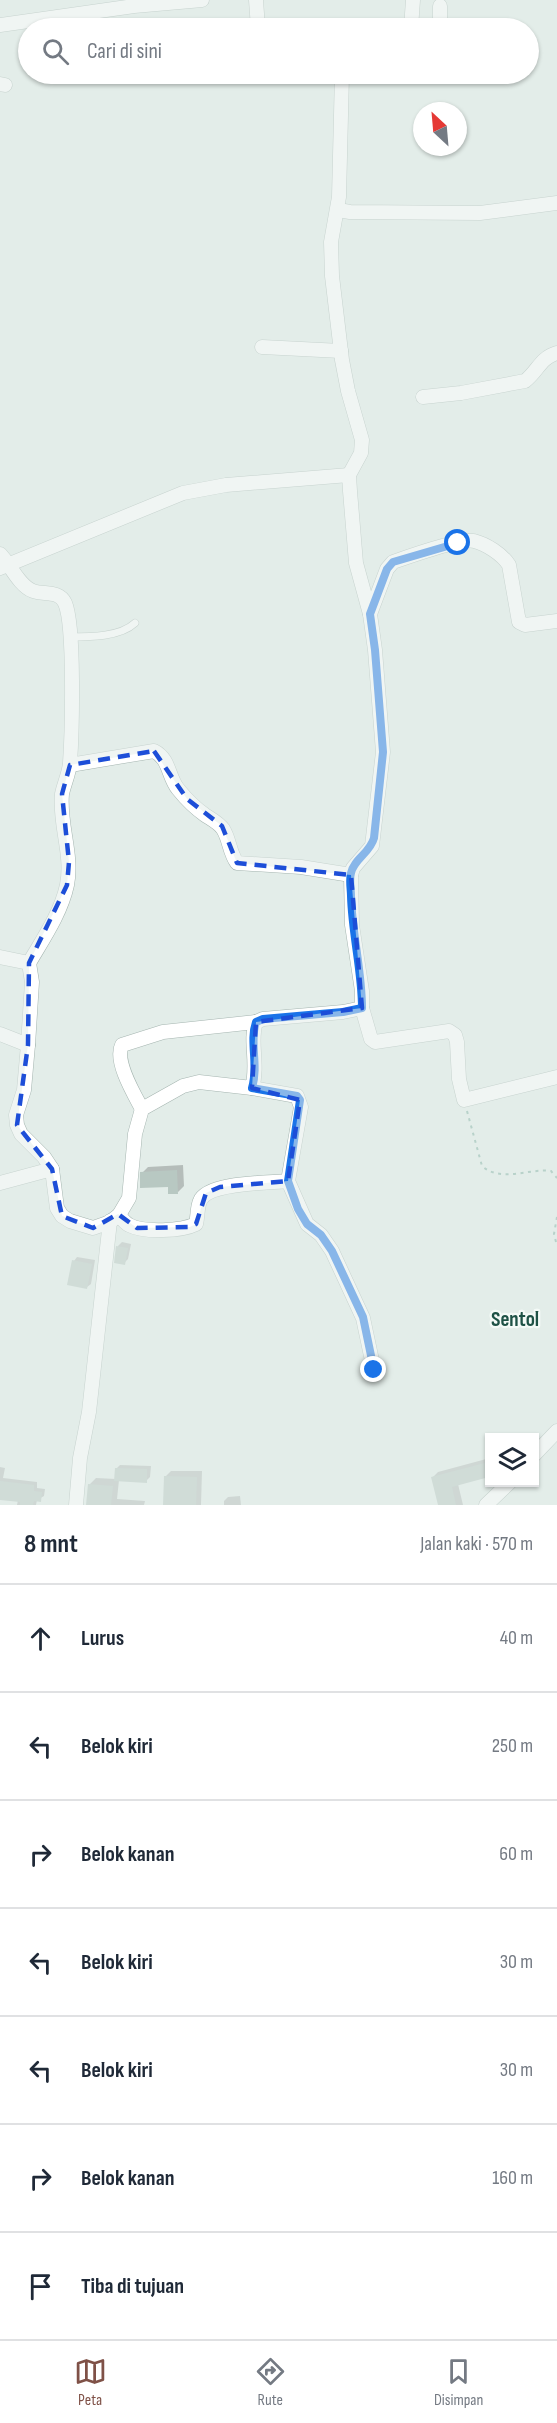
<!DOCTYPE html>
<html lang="id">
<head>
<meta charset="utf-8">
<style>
	body { margin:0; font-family:"Sofia Sans Condensed",sans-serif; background:#f2f2f3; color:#1f2937 }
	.controls { position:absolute; right:18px; bottom:18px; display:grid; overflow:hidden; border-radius:0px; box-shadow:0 2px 4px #0004 }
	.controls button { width:54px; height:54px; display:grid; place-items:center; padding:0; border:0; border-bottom:2px solid #e0e1e3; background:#fff; color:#1f2937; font:30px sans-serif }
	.compass { position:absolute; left:413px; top:102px; width:54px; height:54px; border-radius:50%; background:#fff; box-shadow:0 2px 4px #0004; rotate:334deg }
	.stop { position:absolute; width:18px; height:18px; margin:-14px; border:4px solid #1a73e8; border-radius:50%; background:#fff }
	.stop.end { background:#1a73e8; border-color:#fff; box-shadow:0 2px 6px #0008 }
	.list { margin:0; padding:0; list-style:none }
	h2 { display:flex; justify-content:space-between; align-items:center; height:78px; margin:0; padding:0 24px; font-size:26px }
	h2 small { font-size:20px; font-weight:400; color:#747a83 }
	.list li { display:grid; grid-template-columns:39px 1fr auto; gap:18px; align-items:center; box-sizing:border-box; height:108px; padding:0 24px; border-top:2px solid #e0e1e3 }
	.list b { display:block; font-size:22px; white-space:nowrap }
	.list em { font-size:20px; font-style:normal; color:#747a83 }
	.icon { flex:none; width:33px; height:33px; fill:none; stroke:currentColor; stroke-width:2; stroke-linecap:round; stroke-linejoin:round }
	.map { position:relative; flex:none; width:557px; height:1505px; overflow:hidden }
	.search { position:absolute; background:#fff; box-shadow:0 2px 4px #0004; left:18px; right:18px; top:18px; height:66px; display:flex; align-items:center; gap:15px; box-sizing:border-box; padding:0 21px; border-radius:33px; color:#747a83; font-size:22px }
	.sheet { height:834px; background:#fff }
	nav { display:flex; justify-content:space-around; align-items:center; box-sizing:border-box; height:84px; border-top:2px solid #e0e1e3; background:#fff; font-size:16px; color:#747a83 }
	nav a { display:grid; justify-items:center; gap:3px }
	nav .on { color:#7f5147 }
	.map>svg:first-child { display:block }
</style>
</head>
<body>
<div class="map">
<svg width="557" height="1505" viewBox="0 0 557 1505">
	<rect width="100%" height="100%" fill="#e3ede9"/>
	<g fill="#0003">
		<path d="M 183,1165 L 184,1186 L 178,1192 L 169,1185 L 142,1173 L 148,1167 Z"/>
		<path d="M 122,1242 L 131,1244 L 128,1259 L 124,1263 L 116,1261 L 118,1246 Z"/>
		<path d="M 77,1257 L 95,1260 L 91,1284 L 87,1287 L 74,1261 Z"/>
		<path d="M 490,1458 L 490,1475 L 458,1484 L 463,1505 L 439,1505 L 432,1478 L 438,1472 Z"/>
		<path d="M 120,1465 L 151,1466 L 150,1477 L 146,1481 L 119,1480 L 117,1499 L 145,1501 L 144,1505 L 87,1505 L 89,1485 L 96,1478 L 116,1479 L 116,1469 Z"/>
		<path d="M 0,1467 L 5,1468 L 3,1478 L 37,1482 L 37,1488 L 45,1489 L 44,1496 L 37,1500 L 36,1505 L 17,1505 L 18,1500 L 0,1490 Z"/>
		<path d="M 171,1471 L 202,1471 L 201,1505 L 164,1505 L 165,1477 Z"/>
		<path d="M 240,1496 L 241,1505 L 224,1505 L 224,1501 L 228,1497 Z"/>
	</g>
	<g fill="#b8c8c2">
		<path d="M 177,1170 L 178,1194 L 168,1194 L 168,1187 L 140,1188 L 140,1172 Z"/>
		<path d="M 116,1246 L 128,1248 L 125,1265 L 114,1263 Z"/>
		<path d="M 72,1260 L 92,1264 L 87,1289 L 67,1285 Z"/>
		<path d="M 489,1462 L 489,1477 L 452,1487 L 456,1505 L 438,1505 L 431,1477 Z"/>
		<path d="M 115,1468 L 147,1469 L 147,1483 L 114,1481 Z"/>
		<path d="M 164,1476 L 197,1477 L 196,1505 L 163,1505 Z"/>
		<path d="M 0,1481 L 34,1485 L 34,1491 L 42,1492 L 41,1502 L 34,1501 L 33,1505 L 20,1505 L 20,1502 L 0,1500 Z"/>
		<path d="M 88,1484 L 113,1486 L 111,1505 L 86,1505 Z"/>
	</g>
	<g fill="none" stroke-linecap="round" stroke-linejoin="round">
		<defs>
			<path id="service" d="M 70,637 C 90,637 120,637 135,623"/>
			<g id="minor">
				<path d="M 256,0 L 258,28"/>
				<path d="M 0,25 L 134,6 L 202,0"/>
				<path d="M 411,28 L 413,0"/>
				<path d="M 440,28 L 440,6"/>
				<path d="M 0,84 L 5,85"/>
				<path d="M 338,210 L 350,212 L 480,213 L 557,203"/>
				<path d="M 262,347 L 341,351"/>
				<path d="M 423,397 L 461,393 L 525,381 C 538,371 540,358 557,353"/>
				<path d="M 0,554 C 10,564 19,586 33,591 C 44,595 59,590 65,603 C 75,626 72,734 70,763 C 69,774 64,784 62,794 C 59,825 73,854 67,885 C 61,913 43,939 29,963"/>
				<path d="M 0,568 L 183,493 L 226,485 L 349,475"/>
				<path d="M 370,614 L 387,569 L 393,562 C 407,557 461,538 474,541 C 486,544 502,554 509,565 L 519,622 L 525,625 L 557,621"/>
				<path d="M 70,765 L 154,751 C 170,759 168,777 178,789 C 186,799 195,808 205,815 C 211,819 219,823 223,829 C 230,840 229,852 237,863 L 301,867 L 351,875"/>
				<path d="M 0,957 L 29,963 L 32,982 L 28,1045 L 24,1090 L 16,1115 L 17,1125 L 21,1134 L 44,1157 L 52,1169 L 57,1208 L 62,1216 L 70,1221 L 93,1228 L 110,1222 L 119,1215 L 129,1198 L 135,1134 L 142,1109 L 183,1086 L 199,1082 L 252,1088 C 259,1064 249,1041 256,1022 L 263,1019 L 343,1012 L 362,1008 L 362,991 L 352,925 L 351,875 L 353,868 L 372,846 L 383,752 L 375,650 L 370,614 L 356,563 L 350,491 L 349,475 L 361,453 L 362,440 L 348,391 L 342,360 L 332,276 L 331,242 L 339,197 L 342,74"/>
				<path d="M 362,1008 L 371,1039 L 375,1042 L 449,1031 L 455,1035 L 457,1042 L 459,1079 L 464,1100 L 557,1077"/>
				<path d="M 0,1034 L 28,1045"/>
				<path d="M 252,1088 L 297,1096 L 301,1107 L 288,1181 L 307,1224 L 321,1235 L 332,1251 L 363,1318 L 374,1370"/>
				<path d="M 142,1109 C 134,1094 114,1061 122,1045 L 163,1032 L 256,1022"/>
				<path d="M 0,1183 L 52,1169"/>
				<path d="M 119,1215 C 122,1219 125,1223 129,1225 C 144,1233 182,1231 196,1224 C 198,1216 197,1208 200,1201 C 207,1182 270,1183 288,1181"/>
				<path d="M 534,1455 L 557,1431"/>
				<path d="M 76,1505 L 80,1458 L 89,1412 L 110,1221"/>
				<path d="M 486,1505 L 510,1482"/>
			</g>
		</defs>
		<use href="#service" stroke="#a5b5b0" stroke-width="8"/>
		<use href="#minor" stroke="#a5b5b0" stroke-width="15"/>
		<g stroke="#83b1a4" stroke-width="2" stroke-dasharray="3 4.5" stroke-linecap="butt">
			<path d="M 467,1111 L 482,1166 C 501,1183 529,1168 551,1171 L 557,1178"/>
			<path d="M 557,1217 L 554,1234 L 557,1246"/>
		</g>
		<use href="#service" stroke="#fff" stroke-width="7"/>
		<use href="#minor" stroke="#fff" stroke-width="14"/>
	</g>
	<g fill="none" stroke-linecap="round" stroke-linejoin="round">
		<path stroke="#1a73e8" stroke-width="8" d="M 374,1370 L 363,1317 L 332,1251 L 321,1235 L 307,1224 L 298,1209 L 288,1181 L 300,1100 L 297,1096 L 252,1088 C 259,1065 249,1042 256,1022 L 263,1019 L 343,1012 L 362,1008 C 362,971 352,934 351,896 C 351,889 349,880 351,873 C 354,859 370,853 374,838 L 383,752 L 375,650 L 370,614 L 387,569 L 393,562 L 458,543"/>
	</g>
	<path d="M0 0H557V1505H0ZM 154,751 L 187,799 L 222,826 L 237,863 L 351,875 L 362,1008 L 256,1022 L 252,1088 L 300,1100 L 288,1181 L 220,1187 L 206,1193 L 196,1224 L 190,1227 L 137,1228 L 118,1214 L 93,1228 L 62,1216 L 52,1169 L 17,1125 L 28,1045 L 29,963 L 67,885 L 69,862 L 62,794 L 70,765 Z" fill="#e3ede9" fill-opacity=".55" fill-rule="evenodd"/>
	<path fill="none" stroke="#1d4ed8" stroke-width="4.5" stroke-dasharray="12 8" stroke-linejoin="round" d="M 154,751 L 187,799 L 222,826 L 237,863 L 351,875 L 362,1008 L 256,1022 L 252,1088 L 300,1100 L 288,1181 L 220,1187 L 206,1193 L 196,1224 L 190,1227 L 137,1228 L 118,1214 L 93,1228 L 62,1216 L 52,1169 L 17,1125 L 28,1045 L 29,963 L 67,885 L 69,862 L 62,794 L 70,765 Z"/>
	<g text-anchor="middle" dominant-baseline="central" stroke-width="4.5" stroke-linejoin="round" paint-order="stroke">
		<g font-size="21" font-weight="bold" fill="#1e5246" stroke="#f4faf7">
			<text x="515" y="1319">Sentol</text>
		</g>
	</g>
</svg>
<div class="controls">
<button><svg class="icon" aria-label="layers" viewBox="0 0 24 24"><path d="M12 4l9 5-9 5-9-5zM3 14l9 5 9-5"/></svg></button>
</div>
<svg class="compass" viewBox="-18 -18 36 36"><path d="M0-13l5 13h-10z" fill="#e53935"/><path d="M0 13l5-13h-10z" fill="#747a83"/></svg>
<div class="stop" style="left:458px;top:543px"></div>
<div class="stop end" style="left:374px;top:1370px"></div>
<div class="search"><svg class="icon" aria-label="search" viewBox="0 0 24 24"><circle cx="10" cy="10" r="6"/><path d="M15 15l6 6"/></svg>Cari di sini</div>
</div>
<section class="sheet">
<h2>8 mnt<small>Jalan kaki · 570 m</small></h2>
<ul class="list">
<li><svg class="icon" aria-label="ahead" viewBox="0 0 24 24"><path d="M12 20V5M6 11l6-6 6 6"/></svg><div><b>Lurus</b></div><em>40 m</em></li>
<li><svg class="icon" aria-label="left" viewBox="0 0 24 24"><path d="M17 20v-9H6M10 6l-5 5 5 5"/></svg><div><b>Belok kiri</b></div><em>250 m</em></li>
<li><svg class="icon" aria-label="right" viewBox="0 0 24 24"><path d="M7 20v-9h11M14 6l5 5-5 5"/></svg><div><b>Belok kanan</b></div><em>60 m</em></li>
<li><svg class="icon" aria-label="left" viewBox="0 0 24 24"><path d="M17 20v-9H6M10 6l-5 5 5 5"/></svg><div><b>Belok kiri</b></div><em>30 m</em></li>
<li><svg class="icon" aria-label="left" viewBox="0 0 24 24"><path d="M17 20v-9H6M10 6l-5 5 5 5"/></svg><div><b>Belok kiri</b></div><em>30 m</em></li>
<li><svg class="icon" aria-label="right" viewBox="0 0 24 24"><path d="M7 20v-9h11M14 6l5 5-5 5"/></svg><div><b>Belok kanan</b></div><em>160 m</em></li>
<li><svg class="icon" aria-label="arrive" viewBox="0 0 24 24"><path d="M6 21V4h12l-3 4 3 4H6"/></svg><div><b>Tiba di tujuan</b></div></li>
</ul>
</section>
<nav>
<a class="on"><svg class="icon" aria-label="map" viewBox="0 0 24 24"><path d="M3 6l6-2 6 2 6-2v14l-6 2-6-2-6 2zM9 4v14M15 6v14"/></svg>Peta</a>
<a><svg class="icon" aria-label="directions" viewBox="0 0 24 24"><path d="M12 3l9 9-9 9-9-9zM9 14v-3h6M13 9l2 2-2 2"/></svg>Rute</a>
<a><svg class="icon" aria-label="saved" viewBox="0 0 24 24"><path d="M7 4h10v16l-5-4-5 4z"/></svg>Disimpan</a>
</nav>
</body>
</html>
